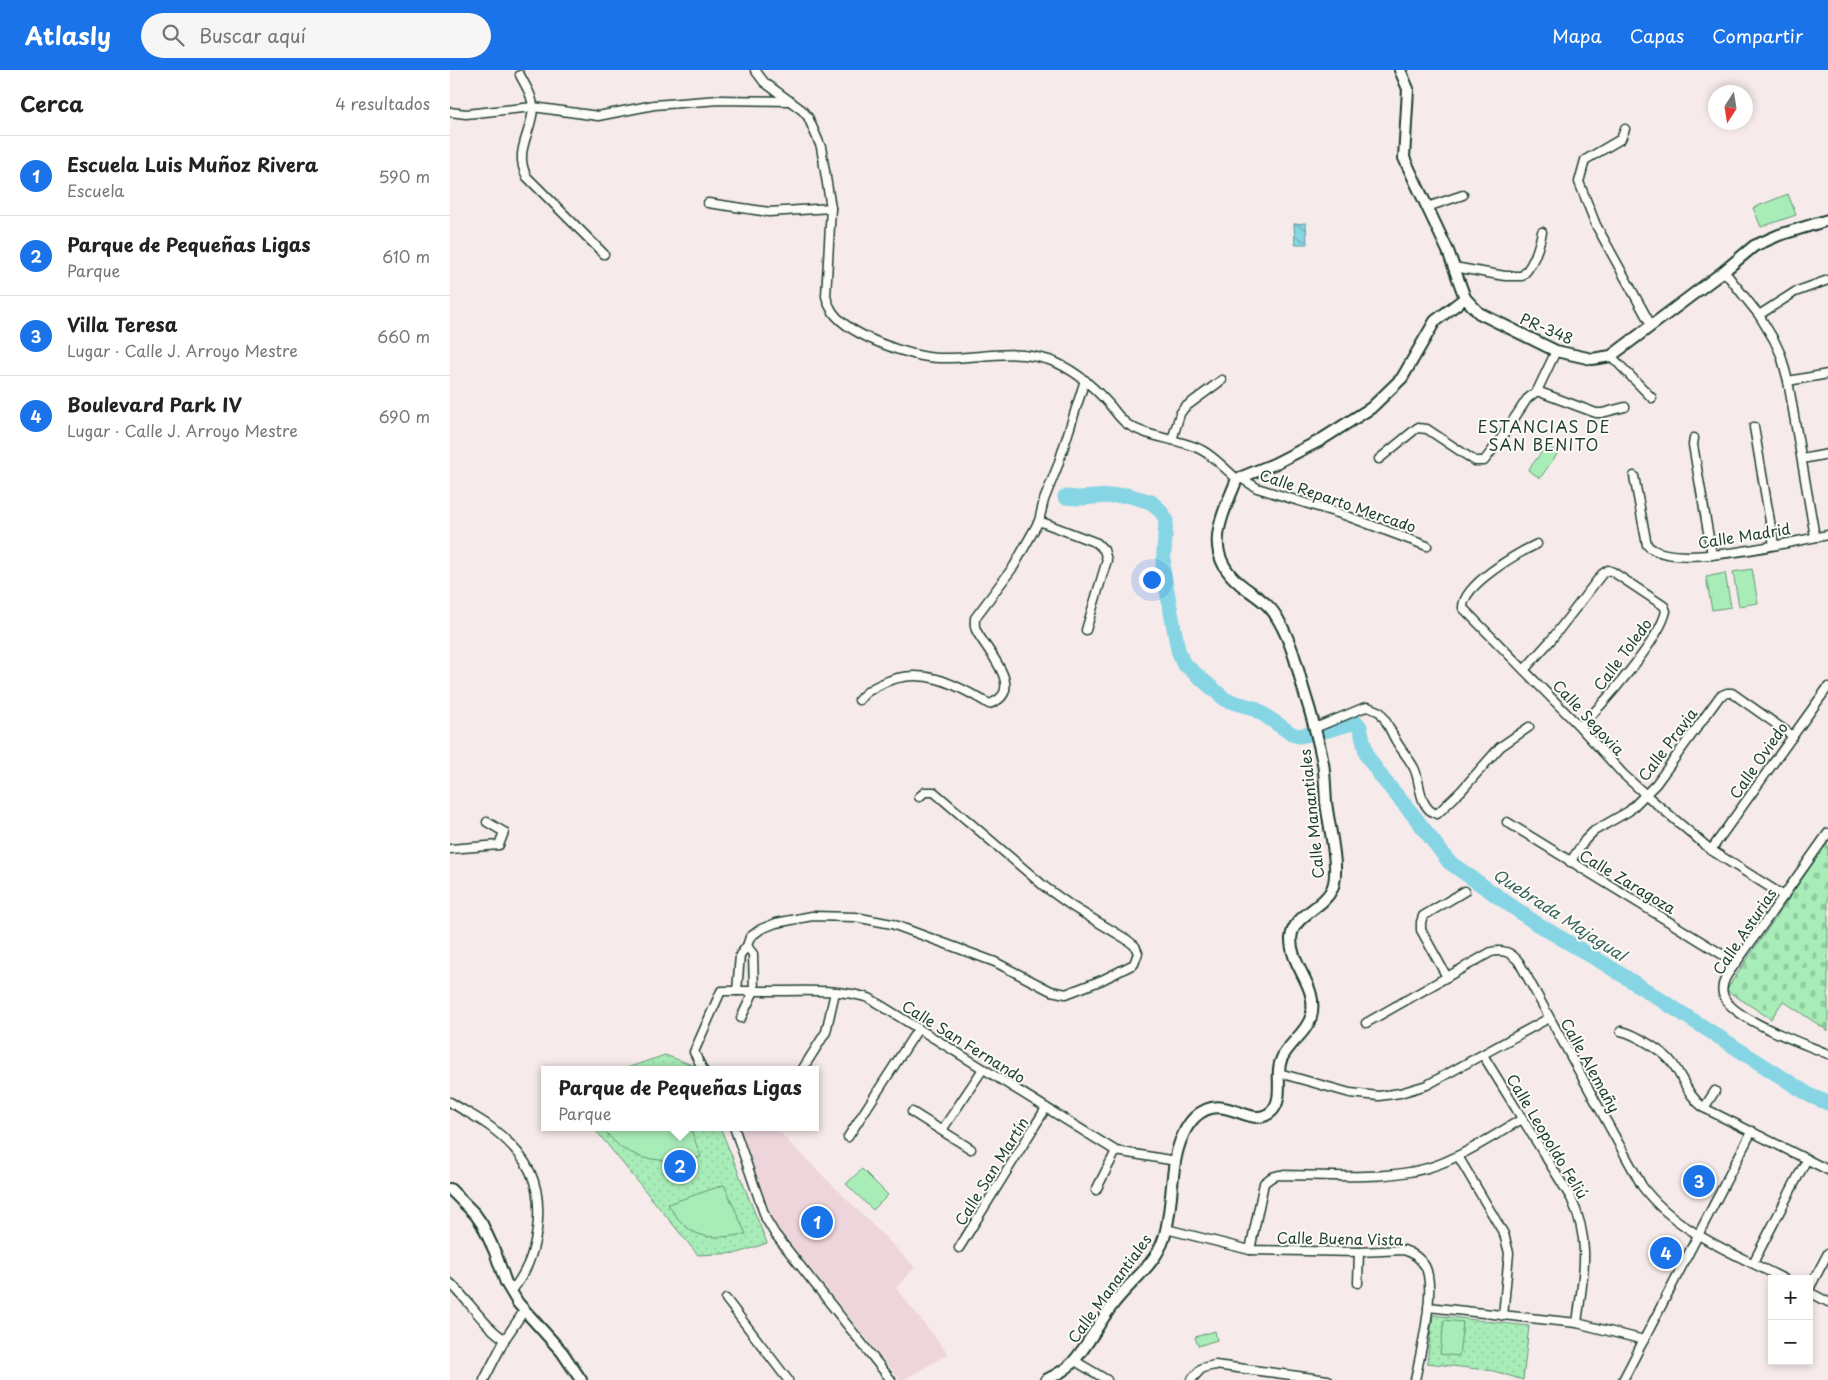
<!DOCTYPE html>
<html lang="es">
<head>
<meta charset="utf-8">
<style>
	body { margin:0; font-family:"Playpen Sans",sans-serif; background:#f6f6f6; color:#222 }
	.controls { position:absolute; right:15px; bottom:15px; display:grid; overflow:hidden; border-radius:0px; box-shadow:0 2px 8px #0003 }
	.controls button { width:45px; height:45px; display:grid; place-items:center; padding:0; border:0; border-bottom:1px solid #e0e0e0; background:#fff; color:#222; font:25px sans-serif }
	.compass { position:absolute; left:1258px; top:15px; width:45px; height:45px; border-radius:50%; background:#fff; box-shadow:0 2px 8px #0003; rotate:192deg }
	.you { position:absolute; left:701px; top:509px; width:18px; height:18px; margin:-12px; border:4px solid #fff; border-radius:50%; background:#1a73e8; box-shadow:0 0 0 8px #1a73e833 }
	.badge { display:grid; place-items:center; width:32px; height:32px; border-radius:50%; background:#1a73e8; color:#fff; font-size:16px; font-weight:700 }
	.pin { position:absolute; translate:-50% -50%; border:2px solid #fff; box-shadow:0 1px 5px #0006 }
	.popup { position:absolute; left:91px; top:996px; width:278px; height:65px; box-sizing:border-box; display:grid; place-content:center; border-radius:0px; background:#fff; filter:drop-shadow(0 1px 4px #0005); font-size:16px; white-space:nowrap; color:#767676 }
	.popup b { font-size:19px; color:#222 }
	.popup::after { content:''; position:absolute; left:50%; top:100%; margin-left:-10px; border:10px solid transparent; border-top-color:#fff }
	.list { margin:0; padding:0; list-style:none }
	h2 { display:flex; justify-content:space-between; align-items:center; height:65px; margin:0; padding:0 20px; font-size:21px }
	h2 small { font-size:16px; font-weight:400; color:#767676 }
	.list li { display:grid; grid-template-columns:32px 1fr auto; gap:15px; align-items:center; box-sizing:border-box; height:80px; padding:0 20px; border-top:1px solid #e0e0e0 }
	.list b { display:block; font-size:19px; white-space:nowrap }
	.list p { margin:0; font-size:16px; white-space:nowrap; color:#767676 }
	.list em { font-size:16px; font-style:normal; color:#767676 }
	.icon { flex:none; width:28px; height:28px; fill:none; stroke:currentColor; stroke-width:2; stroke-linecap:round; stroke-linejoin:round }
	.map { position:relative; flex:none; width:1378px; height:1310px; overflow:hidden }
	header { display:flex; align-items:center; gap:30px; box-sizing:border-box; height:70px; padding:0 25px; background:#1a73e8; color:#fff }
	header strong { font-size:24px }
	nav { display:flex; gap:28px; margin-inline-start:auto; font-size:18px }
	.search { width:350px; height:45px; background:#f6f6f6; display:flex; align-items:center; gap:12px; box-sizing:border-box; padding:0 18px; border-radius:28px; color:#767676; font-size:19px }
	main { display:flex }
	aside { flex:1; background:#fff }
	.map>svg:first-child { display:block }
</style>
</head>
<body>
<header>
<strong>Atlasly</strong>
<div class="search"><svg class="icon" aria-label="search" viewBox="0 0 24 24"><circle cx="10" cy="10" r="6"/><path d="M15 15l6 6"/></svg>Buscar aquí</div>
<nav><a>Mapa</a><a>Capas</a><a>Compartir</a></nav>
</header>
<main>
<aside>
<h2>Cerca<small>4 resultados</small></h2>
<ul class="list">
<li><span class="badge">1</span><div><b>Escuela Luis Muñoz Rivera</b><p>Escuela</p></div><em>590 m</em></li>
<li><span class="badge">2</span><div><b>Parque de Pequeñas Ligas</b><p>Parque</p></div><em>610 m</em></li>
<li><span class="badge">3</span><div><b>Villa Teresa</b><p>Lugar · Calle J. Arroyo Mestre</p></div><em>660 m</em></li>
<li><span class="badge">4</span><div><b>Boulevard Park IV</b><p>Lugar · Calle J. Arroyo Mestre</p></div><em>690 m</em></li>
</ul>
</aside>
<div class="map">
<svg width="1378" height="1310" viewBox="0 0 1378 1310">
	<defs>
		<pattern id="green-dots" width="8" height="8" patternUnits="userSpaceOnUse" patternTransform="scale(1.25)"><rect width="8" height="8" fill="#a8edb8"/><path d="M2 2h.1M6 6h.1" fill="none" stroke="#90cc9f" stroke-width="1.8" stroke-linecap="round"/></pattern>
		<pattern id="cemetery-stones" width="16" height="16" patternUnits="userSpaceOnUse" patternTransform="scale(1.25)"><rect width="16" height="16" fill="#a8edb8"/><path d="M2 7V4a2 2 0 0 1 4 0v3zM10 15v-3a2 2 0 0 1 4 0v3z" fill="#90cc9f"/></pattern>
		<pattern id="water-waves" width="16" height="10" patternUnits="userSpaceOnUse" patternTransform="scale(1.25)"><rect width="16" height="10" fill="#86d5e4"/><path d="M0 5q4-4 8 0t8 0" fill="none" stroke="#6daeba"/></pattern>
	</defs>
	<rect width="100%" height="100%" fill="#f6eaea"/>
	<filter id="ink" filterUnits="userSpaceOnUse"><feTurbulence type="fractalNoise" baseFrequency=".02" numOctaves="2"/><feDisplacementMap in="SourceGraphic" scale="10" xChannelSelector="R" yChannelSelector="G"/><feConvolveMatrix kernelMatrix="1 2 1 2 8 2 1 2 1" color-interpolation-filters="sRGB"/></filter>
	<g filter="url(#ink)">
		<path fill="#eed5db" d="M 289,1057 L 324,1057 L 465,1197 L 446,1218 L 498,1284 L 453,1310 L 450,1310 L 325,1155 Z"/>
		<g fill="url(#green-dots)" stroke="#649576">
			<path d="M 215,985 L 245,996 L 246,1000 L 171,1000 Z"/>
			<path d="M 143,1057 L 270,1057 L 317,1173 L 288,1183 L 248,1185 Z"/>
			<path d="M 983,1245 L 1079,1256 L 1073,1310 L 1044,1301 L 977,1293 Z"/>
		</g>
		<path fill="url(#cemetery-stones)" stroke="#649576" d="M 1376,774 L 1378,775 L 1378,961 L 1333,931 L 1321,949 L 1276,920 Z"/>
		<g fill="#a8edb8" stroke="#649576">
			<path d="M 1338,124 L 1346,145 L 1311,157 L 1303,138 Z"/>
			<path d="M 1097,375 L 1108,383 L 1090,408 L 1078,400 Z"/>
			<path d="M 1302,499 L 1308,533 L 1289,536 L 1283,502 Z"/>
			<path d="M 1275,503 L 1281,537 L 1262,540 L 1256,507 Z"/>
			<path d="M 150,1057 L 240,1057 L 251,1087 L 227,1092 L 193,1088 L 171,1078 Z"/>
			<path d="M 412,1099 L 438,1125 L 423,1140 L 396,1114 Z"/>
			<path d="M 274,1115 L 296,1164 C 257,1170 240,1170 218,1134 Z"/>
			<path d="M 994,1250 L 1013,1252 L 1009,1286 L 990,1284 Z"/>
			<path d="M 765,1261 L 767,1270 L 748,1276 L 745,1267 Z"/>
		</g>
		<path fill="url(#water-waves)" stroke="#5d989e" d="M 856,153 L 857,174 L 845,174 L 844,154 Z"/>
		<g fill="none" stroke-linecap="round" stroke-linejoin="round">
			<g stroke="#86d5e4" stroke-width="15">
				<path d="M 615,427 L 629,428 L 677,425 L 701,432 L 709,439 L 716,449 L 713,499 L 728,580 L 733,593 L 776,630 L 804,638 L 842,664 L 849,666 L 860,664"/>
				<path d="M 871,662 L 906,652 L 910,657 L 917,686 L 933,709 L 964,746 L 999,792 L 1087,854 L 1155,894 L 1361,1026 L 1378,1033"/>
			</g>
			<defs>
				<g id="minor">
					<path d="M 305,0 L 314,12 L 352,40 L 358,47 L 371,77 L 381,138 L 376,226 C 377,230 378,234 380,237 C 392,264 462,288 490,288 C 527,289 563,278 599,290 C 623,298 643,316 659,334 C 665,341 670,349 677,354 C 697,367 723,368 745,377 C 761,383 774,398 787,409"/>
					<path d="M 70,5 C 75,15 83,26 83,38 C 82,63 63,81 77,107 L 154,184"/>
					<path d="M 0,42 L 16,44 L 83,37 L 148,46 L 204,35 L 269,30 L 341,31"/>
					<path d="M 1175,59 L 1171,69 L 1135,90 L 1129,112 L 1146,155 L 1201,255"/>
					<path d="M 258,133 L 319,142 L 381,138"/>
					<path d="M 977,137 L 1013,125"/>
					<path d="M 1004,197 L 1055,206 L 1072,206 C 1083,196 1089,177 1092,162"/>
					<path d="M 1274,201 L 1309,245 L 1324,270 L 1331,285 L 1338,311 L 1365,467"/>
					<path d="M 1309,245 L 1345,222 L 1378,210"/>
					<path d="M 1161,286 L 1202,328"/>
					<path d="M 1338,311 L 1378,304"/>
					<path d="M 1087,321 L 1106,281"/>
					<path d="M 1304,357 L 1324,475"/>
					<path d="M 1244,368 L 1243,375 L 1262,485"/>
					<path d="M 722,370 L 730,344 L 734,338 L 772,310"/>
					<path d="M 929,389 L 967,358 L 977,359 L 1025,391 L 1034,391 L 1050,370 L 1077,329 L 1087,321 L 1146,343 L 1152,343 L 1175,337"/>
					<path d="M 1352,389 L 1378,384"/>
					<path d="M 1184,406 L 1197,475 C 1223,502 1342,471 1378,465"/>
					<path d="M 791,408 L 807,418 L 897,446 L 977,476"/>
					<path d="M 589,451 L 647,473 L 654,480 L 657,490 L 636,560"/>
					<path d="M 1087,474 C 1068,483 1012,515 1013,538 L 1130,657 L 1173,704 L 1196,725 L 1261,780 L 1334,826"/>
					<path d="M 1074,600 L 1101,570 L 1152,504 L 1158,500 L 1163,502 L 1214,536 L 1216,541 C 1210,570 1153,634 1130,657"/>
					<path d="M 409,630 C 415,622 422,618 431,614 C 471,595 504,613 539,634 C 579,621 534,578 526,560 C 524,556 525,552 525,548 L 564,496 L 589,451 L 594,430 L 608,395 L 635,310"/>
					<path d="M 865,658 L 913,638 L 918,637 L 930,642 C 936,650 940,660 945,669 C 950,679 959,688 964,698 C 971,711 968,739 987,744 L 1011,721 L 1050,677 L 1079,657"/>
					<path d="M 1057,752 L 1286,893"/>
					<path d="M 1378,763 L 1286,893 C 1279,902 1270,912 1273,924 C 1278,948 1355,974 1378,984"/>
					<path d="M 0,779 L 49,775 L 54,762 L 37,752"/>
					<path d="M 1261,780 L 1378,617"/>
					<path d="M 1120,792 L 1135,770 L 1144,761 L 1179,741 L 1206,714 L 1270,626 L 1277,623 L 1282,623 L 1343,666"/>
					<path d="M 997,907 L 971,860 L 971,852 L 973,846 L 1015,821"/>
					<path d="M 287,921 L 290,885 L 297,876 L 300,867 L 311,859 L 326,853 L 362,846 L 405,847 L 442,854 L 545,892 L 601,921 L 616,924 L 652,910 L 684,894 L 688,883 L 685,876 L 676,869 L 623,837 L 595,817 L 484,722 L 475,722 L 469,727"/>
					<path d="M 291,948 L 304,921 C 342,922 383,917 419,928 L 666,1081 L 726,1091"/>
					<path d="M 916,953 L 1041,882 C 1053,879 1061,882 1069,892 L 1192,1116 C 1226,1162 1284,1183 1334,1209"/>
					<path d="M 1171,961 C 1185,964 1215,982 1223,994 C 1234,1010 1238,1026 1254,1038 L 1378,1100"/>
					<path d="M 1033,985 L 1121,1128 C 1142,1173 1133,1206 1127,1253"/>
					<path d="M 253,1000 L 244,982 L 271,921 L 304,921 L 303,884 L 297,876"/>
					<path d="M 352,1000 L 376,962 L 385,922"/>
					<path d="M 829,1003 L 900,1023 L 929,1026 L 950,1023 L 977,1015 L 1099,948"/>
					<path d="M 0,1032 C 14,1041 29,1048 42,1058 C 78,1086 93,1113 87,1160 C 83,1186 77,1201 61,1222"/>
					<path d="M 1254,1038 L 1265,1021"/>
					<path d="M 462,1042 L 521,1079"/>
					<path d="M 284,1057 L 316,1149 L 325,1164 L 441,1310"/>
					<path d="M 492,1060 L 533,999"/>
					<path d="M 398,1067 L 468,959"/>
					<path d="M 1008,1086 L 1054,1164 L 1059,1183 L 1053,1246"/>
					<path d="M 646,1120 L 666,1081"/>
					<path d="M 716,1159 L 800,1180 L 909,1182 L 954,1180 C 963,1183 970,1188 975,1196 C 987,1219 970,1285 965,1310"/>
					<path d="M 509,1178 L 596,1038"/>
					<path d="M 800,1180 L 814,1113 L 822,1107 L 829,1105 C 879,1105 946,1112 992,1093 C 1020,1082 1046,1064 1072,1049"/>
					<path d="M 1303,1193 L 1357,1089"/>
					<path d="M 0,1213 C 16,1227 38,1261 55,1269"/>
					<path d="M 908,1213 L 909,1182"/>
					<path d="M 1359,1219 L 1378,1183"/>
					<path d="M 1359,1222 L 1378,1232"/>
					<path d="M 276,1229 L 338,1310"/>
					<path d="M 978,1237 L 1127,1253 L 1194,1270"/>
					<path d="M 625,1291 L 657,1310"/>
					<path d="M 34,1310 L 55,1269 L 74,1241"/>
					<path d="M 741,1310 L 752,1298 L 765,1295 L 878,1310"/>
					<path d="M 1173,1310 L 1302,1061"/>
				</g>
				<g id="tertiary">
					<path d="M 950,0 L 958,19 L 954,88 L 998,181 L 1015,228 L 1029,243 L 1106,281 L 1142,289 L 1161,286 L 1274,201 L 1304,176 L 1329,165 L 1378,150"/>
					<path d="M 0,1119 L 25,1144 L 32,1154 L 45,1182 L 56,1213 L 68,1233 L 112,1282 L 131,1310"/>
					<path d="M 596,1310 C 606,1305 616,1300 623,1292 C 639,1274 649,1252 664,1233 C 680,1212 706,1194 714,1168 C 724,1136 719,1094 733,1065 C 736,1058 740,1052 745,1047 C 775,1019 800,1062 822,1041 C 835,1027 824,1003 832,988 C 839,973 856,963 861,947 C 869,916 841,898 841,869 C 842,845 873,839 882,819 C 891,801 878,753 876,732 C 875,719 875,706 873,693 C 868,668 861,643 853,618 C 847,595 841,572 829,551 C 820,533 805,526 790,514 C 751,482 772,447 787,409 L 824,394 L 869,371 L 921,338 L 952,308 L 985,251 L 1015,228"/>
				</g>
			</defs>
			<use href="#minor" stroke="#1f3d34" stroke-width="11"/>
			<use href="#tertiary" stroke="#1f3d34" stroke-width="14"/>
			<use href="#minor" stroke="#fdfcf7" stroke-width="8"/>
			<use href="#tertiary" stroke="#fdfcf7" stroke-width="10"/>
		</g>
	</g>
	<g text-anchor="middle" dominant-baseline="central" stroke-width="4" stroke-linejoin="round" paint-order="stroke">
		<g font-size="15" fill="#1f3d34" stroke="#fdfcf7">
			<text transform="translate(1097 258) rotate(23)">PR-348</text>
			<text transform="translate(888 430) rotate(19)">Calle Reparto Mercado</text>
			<text transform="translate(1294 465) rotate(-9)">Calle Madrid</text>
			<text transform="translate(1172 584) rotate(-53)">Calle Toledo</text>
			<text transform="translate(1139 647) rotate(47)">Calle Segovia</text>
			<text transform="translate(1217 674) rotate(-53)">Calle Pravia</text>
			<text transform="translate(1308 690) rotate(-55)">Calle Oviedo</text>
			<text transform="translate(861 744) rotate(-96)">Calle Manantiales</text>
			<text transform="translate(1178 811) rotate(31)">Calle Zaragoza</text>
			<text transform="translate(1294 861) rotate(-56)">Calle Asturias</text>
			<text transform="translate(514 971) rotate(32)">Calle San Fernando</text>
			<text transform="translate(1141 995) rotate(61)">Calle Alemañy</text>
			<text transform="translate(1098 1066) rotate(59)">Calle Leopoldo Feliú</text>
			<text transform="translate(541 1101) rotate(-58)">Calle San Martín</text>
			<text transform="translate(890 1168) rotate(1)">Calle Buena Vista</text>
			<text transform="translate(659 1218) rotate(-54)">Calle Manantiales</text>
		</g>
		<g font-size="16" letter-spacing="1" fill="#1f3d34" stroke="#fdfcf7">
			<text x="1094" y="356">ESTANCIAS DE<tspan x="1094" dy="18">SAN BENITO</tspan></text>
		</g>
		<g font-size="16" font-style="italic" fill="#396360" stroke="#fdfcf7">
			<text transform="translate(1110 844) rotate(33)">Quebrada Majagual</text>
		</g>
	</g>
</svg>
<div class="controls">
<button>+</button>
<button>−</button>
</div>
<svg class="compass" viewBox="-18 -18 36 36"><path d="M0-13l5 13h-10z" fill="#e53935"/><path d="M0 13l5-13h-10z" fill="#767676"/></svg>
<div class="you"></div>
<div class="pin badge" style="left:367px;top:1152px">1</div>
<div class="pin badge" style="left:230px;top:1096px">2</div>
<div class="popup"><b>Parque de Pequeñas Ligas</b>Parque</div>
<div class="pin badge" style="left:1249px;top:1111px">3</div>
<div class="pin badge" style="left:1216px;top:1183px">4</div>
</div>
</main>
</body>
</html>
